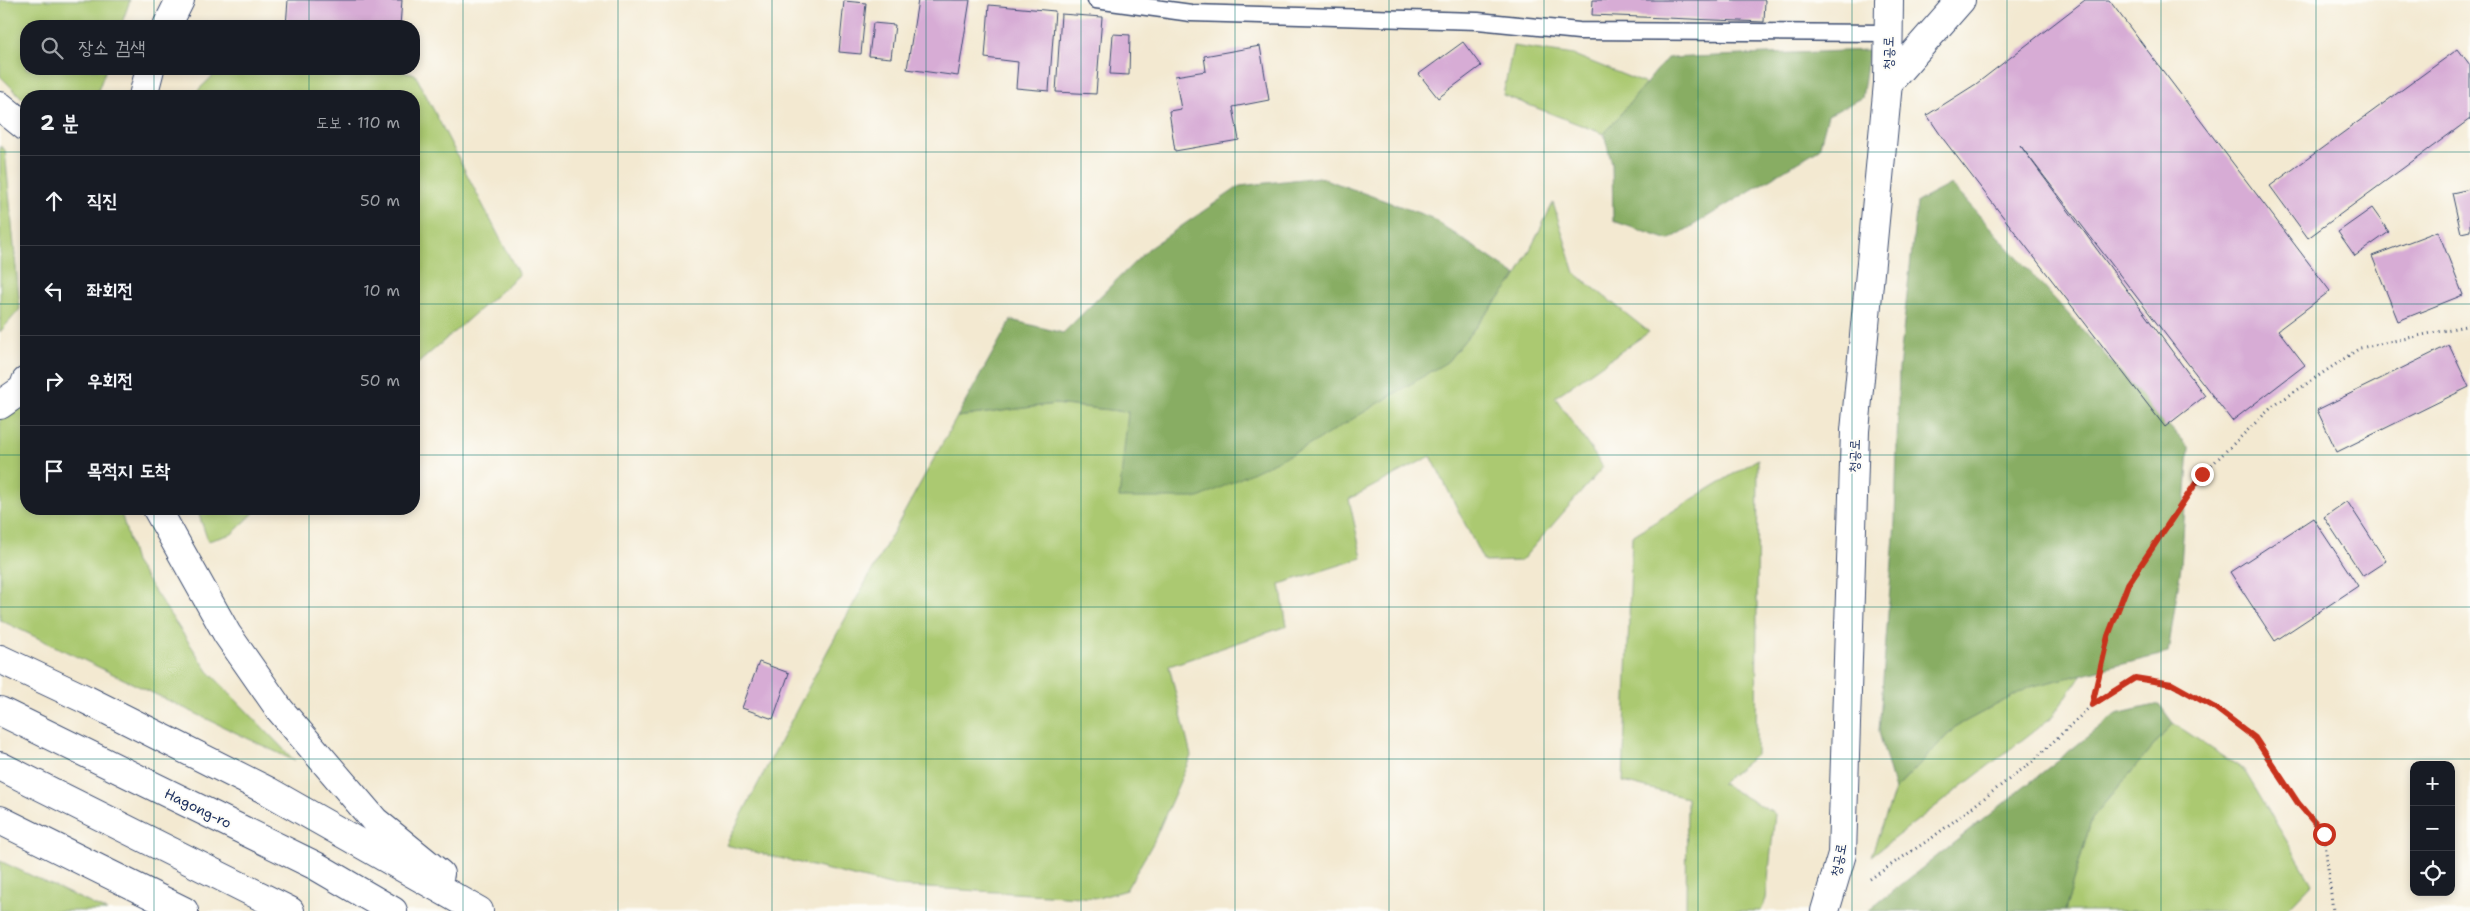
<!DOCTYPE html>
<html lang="ko">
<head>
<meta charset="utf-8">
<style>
	body { margin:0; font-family:"Shantell Sans","Poor Story",sans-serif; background:#20242c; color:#f1f3f6 }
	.controls { position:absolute; right:15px; bottom:15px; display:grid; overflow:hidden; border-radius:10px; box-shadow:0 2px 8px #0003 }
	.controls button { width:45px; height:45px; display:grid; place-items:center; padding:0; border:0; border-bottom:1px solid #363941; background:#171b24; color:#f1f3f6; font:25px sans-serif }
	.stop { position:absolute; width:15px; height:15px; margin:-11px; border:4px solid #c8321e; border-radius:50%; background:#fff }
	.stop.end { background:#c8321e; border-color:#fff; box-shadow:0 1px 5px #0008 }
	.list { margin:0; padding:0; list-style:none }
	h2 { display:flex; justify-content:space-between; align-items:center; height:65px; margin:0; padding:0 20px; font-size:21px }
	h2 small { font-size:16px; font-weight:400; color:#9ea1a6 }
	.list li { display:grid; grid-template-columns:32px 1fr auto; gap:15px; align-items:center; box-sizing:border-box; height:90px; padding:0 20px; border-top:1px solid #363941 }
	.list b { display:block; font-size:19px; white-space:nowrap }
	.list em { font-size:16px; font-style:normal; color:#9ea1a6 }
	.icon { flex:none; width:28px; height:28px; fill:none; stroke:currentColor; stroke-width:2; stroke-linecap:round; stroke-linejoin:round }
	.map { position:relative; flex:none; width:2470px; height:911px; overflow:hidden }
	.search { position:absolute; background:#171b24; box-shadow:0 2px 8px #0003; left:20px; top:20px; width:400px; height:55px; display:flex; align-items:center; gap:12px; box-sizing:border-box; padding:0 18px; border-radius:20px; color:#9ea1a6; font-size:19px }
	.panel { position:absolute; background:#171b24; box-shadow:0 2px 8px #0003; left:20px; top:90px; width:400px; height:425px; border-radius:20px }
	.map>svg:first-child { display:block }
</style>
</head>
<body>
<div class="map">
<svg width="2470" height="911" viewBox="0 0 2470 911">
	<rect width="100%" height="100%" fill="#fdfcf7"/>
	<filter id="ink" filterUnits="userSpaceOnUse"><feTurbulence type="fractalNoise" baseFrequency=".02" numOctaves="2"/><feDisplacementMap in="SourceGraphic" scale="10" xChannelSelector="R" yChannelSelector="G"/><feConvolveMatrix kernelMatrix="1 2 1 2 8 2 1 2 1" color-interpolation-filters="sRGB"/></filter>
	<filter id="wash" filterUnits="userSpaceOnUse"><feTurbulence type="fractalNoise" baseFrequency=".0096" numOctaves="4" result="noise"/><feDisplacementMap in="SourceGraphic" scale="20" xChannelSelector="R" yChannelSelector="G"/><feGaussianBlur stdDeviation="1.12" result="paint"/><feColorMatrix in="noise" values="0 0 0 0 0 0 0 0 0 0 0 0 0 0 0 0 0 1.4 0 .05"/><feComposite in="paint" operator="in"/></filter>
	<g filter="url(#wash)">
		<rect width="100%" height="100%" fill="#f3e9d1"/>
		<g fill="#abc971" stroke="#637c68">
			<path d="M 0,0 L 130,0 L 121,26 L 26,26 L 26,69 L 106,69 L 96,96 L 26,96 L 26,102 L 0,76 Z"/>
			<path d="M 1513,46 L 1574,55 L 1646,84 L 1604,134 L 1503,95 Z"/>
			<path d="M 220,69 L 381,69 L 415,74 L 519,275 L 414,367 L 414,96 L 192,96 Z"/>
			<path d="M 0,146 L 5,150 L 20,309 L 0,332 Z"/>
			<path d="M 1553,203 L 1575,273 L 1649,332 L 1555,397 L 1603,467 L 1521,561 L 1484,562 L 1431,456 L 1349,499 L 1362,558 L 1280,584 L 1287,626 L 1169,666 L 1191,756 L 1153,843 L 1126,890 L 1098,898 L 894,886 L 726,845 L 828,650 L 957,417 L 1055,404 L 1128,412 L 1447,362 L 1517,276 Z"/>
			<path d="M 26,389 L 26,509 L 120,509 L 135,562 L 208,671 L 295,761 L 0,620 L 0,417 Z"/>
			<path d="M 1758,459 L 1756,755 L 1721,783 L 1775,814 L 1766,899 L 1761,911 L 1686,911 L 1687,798 L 1623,782 L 1632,536 Z"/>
			<path d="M 197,509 L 258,509 L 232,534 L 208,541 Z"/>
			<path d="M 2082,674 L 2052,717 L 1871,856 L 1895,790 L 1955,727 L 2030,686 Z"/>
			<path d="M 2173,723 L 2244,770 L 2312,883 L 2285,911 L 2065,911 L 2092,818 Z"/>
			<path d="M 0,861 L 107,911 L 0,911 Z"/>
		</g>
		<g fill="#88ad63" stroke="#526e60">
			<path d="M 1869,50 L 1862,98 L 1828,115 L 1819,149 L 1669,240 L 1613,221 L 1612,164 L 1604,134 L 1667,58 Z"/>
			<path d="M 1319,177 L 1430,217 L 1517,276 L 1447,362 L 1308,446 L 1199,498 L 1119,498 L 1128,412 L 1055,404 L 957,417 L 1011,320 L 1063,333 L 1148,249 L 1240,186 Z"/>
			<path d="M 1951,184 L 2189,448 L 2181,566 L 2168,653 L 2030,687 L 1955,727 L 1895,790 L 1879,732 L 1895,522 L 1899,369 L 1917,202 Z"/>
			<path d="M 2159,704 L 2173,723 L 2092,818 L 2065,911 L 1868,911 L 2116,714 Z"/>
		</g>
		<g id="blocks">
			<g fill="#d7acd5">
				<path d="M 288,0 L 402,0 L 400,26 L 286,26 Z"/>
				<path d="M 918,0 L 970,0 L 958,76 L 907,69 Z"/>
				<path d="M 1593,0 L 1765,0 L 1764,22 L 1592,15 Z"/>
				<path d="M 2085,0 L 2109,0 L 2330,291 L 2278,330 L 2305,365 L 2232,421 L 2020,145 L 2205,396 L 2165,427 L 1944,140 L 1927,115 L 1976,84 Z"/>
				<path d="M 844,1 L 866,3 L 861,54 L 839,52 Z"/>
				<path d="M 989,5 L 1055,11 L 1049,91 L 1016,88 L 1018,62 L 985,58 Z"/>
				<path d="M 1061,14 L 1102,17 L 1096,94 L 1056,92 Z"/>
				<path d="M 873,23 L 895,25 L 891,58 L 869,56 Z"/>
				<path d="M 1113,34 L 1130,35 L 1129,75 L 1110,74 Z"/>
				<path d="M 1463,42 L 1481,66 L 1438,98 L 1419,74 Z"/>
				<path d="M 1260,46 L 1269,100 L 1233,107 L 1239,140 L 1175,151 L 1169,111 L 1181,109 L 1175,76 L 1206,71 L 1204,56 Z"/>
				<path d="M 2458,49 L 2470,65 L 2470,119 L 2308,238 L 2270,186 Z"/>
				<path d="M 2470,189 L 2470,231 L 2461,233 L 2452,193 Z"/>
				<path d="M 2372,208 L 2389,232 L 2355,256 L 2338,232 Z"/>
				<path d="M 2438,231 L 2463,295 L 2398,321 L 2372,256 Z"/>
				<path d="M 2449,345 L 2469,387 L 2337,452 L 2317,410 Z"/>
				<path d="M 2347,501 L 2386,561 L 2363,576 L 2324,517 Z"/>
				<path d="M 2313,518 L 2358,586 L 2275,641 L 2230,572 Z"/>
				<path d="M 759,662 L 789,673 L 773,719 L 742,708 Z"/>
			</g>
		</g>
	</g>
	<g filter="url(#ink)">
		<use href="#blocks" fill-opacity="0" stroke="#3b4b6f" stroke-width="1"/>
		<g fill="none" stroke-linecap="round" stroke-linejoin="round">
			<defs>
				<path id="service" d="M 1096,0 L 1191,13 L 1478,21 L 1579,31 L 1888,33"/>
				<path id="minor" d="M 1888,83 L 1961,0"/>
				<path id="tertiary" d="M 1825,911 L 1842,854 L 1855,431 L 1888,83 L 1889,0"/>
				<g id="primary">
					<path d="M 0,711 L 316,866 L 393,911"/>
					<path d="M 0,766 L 290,911"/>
				</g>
				<g id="trunk">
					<path d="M 167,26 L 180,0"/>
					<path d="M 143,96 L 150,69"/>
					<path d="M 0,106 L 26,127"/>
					<path d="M 0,405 L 23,389 L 26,381"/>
					<path d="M 157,509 L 227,634 L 280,710 L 375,821 L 440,874"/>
					<path d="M 0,659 L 87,700 L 268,791 L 479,911"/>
					<path d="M 0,820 L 184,911"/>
				</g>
			</defs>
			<use href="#service" stroke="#3b4b6f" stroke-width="19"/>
			<use href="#minor" stroke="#3b4b6f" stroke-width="30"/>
			<use href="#tertiary" stroke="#3b4b6f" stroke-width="30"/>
			<use href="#primary" stroke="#3b4b6f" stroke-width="30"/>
			<use href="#trunk" stroke="#3b4b6f" stroke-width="30"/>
			<g stroke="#3b4b6f" stroke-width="3" stroke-dasharray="1 4" stroke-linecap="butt">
				<path d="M 2092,705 L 2135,678 L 2172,685 L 2217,709 L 2255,738 L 2298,803 L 2324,834 L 2333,911"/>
				<path d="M 1870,879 L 1933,837 L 2033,761 L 2092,705 L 2108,636 L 2128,584 L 2202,474 L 2272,407 L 2360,348 L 2470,325"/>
			</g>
			<use href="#service" stroke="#fff" stroke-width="16"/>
			<use href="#minor" stroke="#fff" stroke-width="28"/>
			<use href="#tertiary" stroke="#fff" stroke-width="28"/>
			<use href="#primary" stroke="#fff" stroke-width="28"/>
			<use href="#trunk" stroke="#fff" stroke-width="28"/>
		</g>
	</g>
	<g fill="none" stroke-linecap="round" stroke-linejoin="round" filter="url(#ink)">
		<path stroke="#c8321e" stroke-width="6" d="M 2202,474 L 2128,584 L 2108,636 L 2092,705 L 2135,678 L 2172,684 L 2217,709 L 2255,738 L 2298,803 L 2324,834"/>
	</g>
	<path fill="none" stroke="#0f766e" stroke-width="1" stroke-opacity="0.55" d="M 154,0 L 154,26M 309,0 L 309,26M 463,0 L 463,911M 618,0 L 618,911M 772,0 L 772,911M 926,0 L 926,911M 1081,0 L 1081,911M 1235,0 L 1235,911M 1389,0 L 1389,911M 1544,0 L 1544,911M 1698,0 L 1698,911M 1852,0 L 1852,911M 2007,0 L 2007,911M 2161,0 L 2161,911M 2316,0 L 2316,911M 154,69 L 154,96M 309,69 L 309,96M 0,152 L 26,152M 414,152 L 2470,152M 0,304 L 26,304M 414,304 L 2470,304M 0,455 L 26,455M 414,455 L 2470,455M 154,509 L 154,911M 309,509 L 309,911M 0,607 L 2470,607M 0,759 L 2470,759"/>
	<g text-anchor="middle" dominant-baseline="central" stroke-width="4" stroke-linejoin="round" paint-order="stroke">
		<g font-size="14" fill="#1b2f5e" stroke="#fdfcf7">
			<text transform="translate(1888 53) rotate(-89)">청공로</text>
			<text transform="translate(1854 456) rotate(-88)">청공로</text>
			<text transform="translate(198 808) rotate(26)">Hagong-ro</text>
			<text transform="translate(1838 860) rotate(-79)">청공로</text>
		</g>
	</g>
</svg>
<div class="controls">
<button>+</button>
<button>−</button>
<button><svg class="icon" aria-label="locate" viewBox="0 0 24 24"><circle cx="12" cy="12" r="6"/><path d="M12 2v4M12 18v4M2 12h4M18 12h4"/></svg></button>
</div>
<div class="stop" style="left:2324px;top:834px"></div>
<div class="stop end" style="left:2202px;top:474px"></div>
<div class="search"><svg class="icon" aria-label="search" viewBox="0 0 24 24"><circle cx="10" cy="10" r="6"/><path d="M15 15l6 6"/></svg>장소 검색</div>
<section class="panel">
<h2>2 분<small>도보 · 110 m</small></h2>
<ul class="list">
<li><svg class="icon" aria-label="ahead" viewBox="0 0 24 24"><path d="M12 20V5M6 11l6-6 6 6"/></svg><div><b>직진</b></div><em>50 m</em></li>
<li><svg class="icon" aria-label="left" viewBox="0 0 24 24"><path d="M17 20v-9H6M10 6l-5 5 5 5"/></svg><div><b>좌회전</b></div><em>10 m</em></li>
<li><svg class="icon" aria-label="right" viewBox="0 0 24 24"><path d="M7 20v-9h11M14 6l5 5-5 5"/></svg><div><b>우회전</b></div><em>50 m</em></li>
<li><svg class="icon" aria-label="arrive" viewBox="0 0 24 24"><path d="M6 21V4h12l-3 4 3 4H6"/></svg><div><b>목적지 도착</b></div></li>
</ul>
</section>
</div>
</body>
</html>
